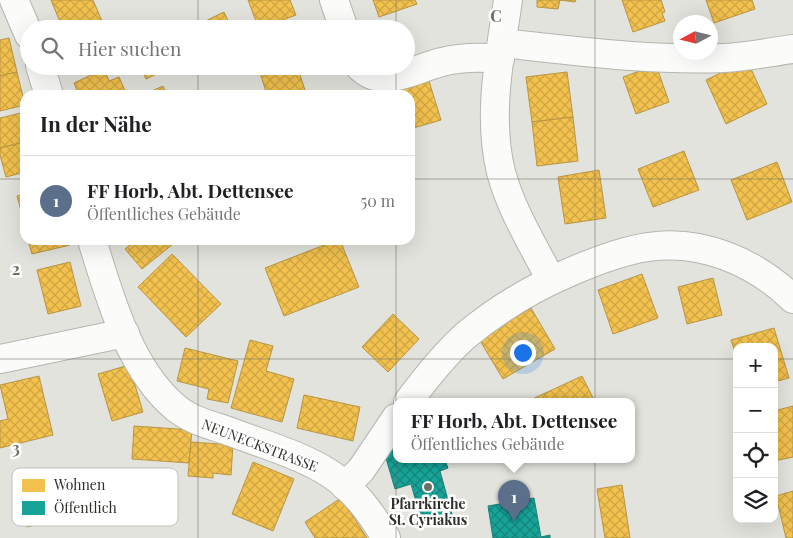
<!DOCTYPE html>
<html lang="de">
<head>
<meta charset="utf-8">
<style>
	body { margin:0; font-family:"Playfair Display",serif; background:#f6f6f6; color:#202124 }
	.controls { position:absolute; right:15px; bottom:15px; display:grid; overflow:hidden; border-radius:10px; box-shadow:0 5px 20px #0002 }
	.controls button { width:45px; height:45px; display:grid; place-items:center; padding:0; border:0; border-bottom:1px solid #e0e0e0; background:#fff; color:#202124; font:25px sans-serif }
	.compass { position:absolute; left:673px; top:15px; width:45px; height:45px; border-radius:50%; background:#fff; box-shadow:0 5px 20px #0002; rotate:263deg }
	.you { position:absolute; left:522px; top:352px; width:18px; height:18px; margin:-12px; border:4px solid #fff; border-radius:50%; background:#1a73e8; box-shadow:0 0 0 8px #1a73e833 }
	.badge { display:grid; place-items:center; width:32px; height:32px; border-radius:50%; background:#6e6e68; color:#fff; font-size:16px; font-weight:700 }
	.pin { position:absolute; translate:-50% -41px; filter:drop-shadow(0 1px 2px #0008) }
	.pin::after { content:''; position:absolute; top:26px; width:18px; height:15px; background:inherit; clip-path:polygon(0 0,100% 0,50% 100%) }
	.popup { position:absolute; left:393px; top:398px; width:242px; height:65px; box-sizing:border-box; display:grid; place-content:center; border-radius:10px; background:#fff; filter:drop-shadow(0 1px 4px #0005); font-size:16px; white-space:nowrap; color:#757577 }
	.popup b { font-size:19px; color:#202124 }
	.popup::after { content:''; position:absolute; left:50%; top:100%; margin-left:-10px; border:10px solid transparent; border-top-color:#fff }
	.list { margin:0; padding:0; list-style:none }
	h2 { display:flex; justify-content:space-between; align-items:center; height:65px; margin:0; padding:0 20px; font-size:21px }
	h2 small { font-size:16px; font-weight:400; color:#757577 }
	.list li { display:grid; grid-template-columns:32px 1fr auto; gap:15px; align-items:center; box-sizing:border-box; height:90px; padding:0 20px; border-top:1px solid #e0e0e0 }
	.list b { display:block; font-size:19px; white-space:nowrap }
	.list p { margin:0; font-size:16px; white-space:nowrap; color:#757577 }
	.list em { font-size:16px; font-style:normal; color:#757577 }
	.icon { flex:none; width:28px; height:28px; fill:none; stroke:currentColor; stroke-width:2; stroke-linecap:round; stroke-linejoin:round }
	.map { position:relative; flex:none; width:793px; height:538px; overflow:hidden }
	.search { position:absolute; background:#fff; box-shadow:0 5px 20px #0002; left:20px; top:20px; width:395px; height:55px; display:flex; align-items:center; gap:12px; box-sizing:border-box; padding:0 18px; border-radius:28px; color:#757577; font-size:19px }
	.panel { position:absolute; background:#fff; box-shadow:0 5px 20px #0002; left:20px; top:90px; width:395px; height:155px; border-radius:15px }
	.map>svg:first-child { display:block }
</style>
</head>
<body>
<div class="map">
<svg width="793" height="538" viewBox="0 0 793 538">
	<defs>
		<pattern id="homes-cross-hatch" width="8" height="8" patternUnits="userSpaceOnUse" patternTransform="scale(1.25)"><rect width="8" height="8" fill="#f2c14e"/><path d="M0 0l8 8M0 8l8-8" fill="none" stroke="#d0a644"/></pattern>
		<pattern id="public-cross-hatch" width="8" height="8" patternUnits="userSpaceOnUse" patternTransform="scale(1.25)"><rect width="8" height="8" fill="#17a398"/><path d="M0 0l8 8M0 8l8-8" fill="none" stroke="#15857c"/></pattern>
	</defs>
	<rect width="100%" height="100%" fill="#e2e3dc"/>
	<g fill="url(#homes-cross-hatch)" stroke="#b89543">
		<path d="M 51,0 L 93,0 L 102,21 L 82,29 L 63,29 Z"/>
		<path d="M 248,0 L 290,0 L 296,15 L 259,29 Z"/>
		<path d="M 373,0 L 415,0 L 417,4 L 379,17 Z"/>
		<path d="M 537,0 L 576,0 L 575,2 L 560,0 L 558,9 L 537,7 Z"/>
		<path d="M 622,0 L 661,0 L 665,12 L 662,13 L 665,21 L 633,32 Z"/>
		<path d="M 706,0 L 752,0 L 755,9 L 714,23 Z"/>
		<path d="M 224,12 L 232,29 L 189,29 Z"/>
		<path d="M 9,38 L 17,72 L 0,76 L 0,40 Z"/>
		<path d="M 747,60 L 767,104 L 726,124 L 706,80 Z"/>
		<path d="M 656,65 L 669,102 L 636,114 L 623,77 Z"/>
		<path d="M 140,66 L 174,66 L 146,79 Z"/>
		<path d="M 258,66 L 297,66 L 305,90 L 292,95 L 267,95 Z"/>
		<path d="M 104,69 L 109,81 L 119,77 L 127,95 L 79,95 L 74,83 Z"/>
		<path d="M 17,72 L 25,105 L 0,111 L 0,76 Z"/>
		<path d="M 567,72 L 573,117 L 532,122 L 526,77 Z"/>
		<path d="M 429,81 L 441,120 L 410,129 L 410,95 L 386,94 Z"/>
		<path d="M 163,86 L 167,95 L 143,95 Z"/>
		<path d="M 25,112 L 25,142 L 0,148 L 0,118 Z"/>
		<path d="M 573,117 L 578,161 L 537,166 L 532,122 Z"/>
		<path d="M 25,142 L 25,172 L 6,177 L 0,155 L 0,148 Z"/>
		<path d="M 684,151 L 699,190 L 653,207 L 638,169 Z"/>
		<path d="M 777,162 L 792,202 L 747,220 L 731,180 Z"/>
		<path d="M 599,170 L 606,218 L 565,224 L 558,177 Z"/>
		<path d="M 25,194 L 25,225 L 17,196 Z"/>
		<path d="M 28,240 L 68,240 L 70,245 L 32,254 Z"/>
		<path d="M 132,240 L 170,240 L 173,244 L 142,269 L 125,249 L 134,242 Z"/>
		<path d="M 337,240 L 340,240 L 359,287 L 284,316 L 265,268 Z"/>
		<path d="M 172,254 L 221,304 L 186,337 L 138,287 Z"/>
		<path d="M 70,262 L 81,306 L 48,314 L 37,270 Z"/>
		<path d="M 642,274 L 658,318 L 613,334 L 598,290 Z"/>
		<path d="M 713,278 L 722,315 L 687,324 L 678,287 Z"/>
		<path d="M 531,308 L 555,349 L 503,379 L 479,339 Z"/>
		<path d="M 393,314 L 419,339 L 388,372 L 362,347 Z"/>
		<path d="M 774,328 L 789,378 L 774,382 L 774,347 L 737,347 L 737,358 L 731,340 Z"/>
		<path d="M 250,340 L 273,346 L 266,371 L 294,379 L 282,422 L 231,408 Z"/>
		<path d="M 185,348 L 238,361 L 228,403 L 207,399 L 209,389 L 177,381 Z"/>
		<path d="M 129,365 L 143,412 L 112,421 L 98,374 Z"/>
		<path d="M 39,376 L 53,435 L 0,448 L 0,421 L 8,419 L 0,385 Z"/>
		<path d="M 582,376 L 595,402 L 526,402 Z"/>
		<path d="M 304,395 L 360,407 L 353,441 L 297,428 Z"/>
		<path d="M 793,406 L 793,457 L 774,461 L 774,411 Z"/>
		<path d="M 134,426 L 192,430 L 189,463 L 132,459 Z"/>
		<path d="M 191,442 L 233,445 L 231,475 L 213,473 L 213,478 L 188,476 Z"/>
		<path d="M 253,462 L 294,479 L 273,531 L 232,514 Z"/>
		<path d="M 51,481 L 58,520 L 27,527 L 19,488 Z"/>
		<path d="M 111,481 L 118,509 L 94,516 L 86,488 Z"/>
		<path d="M 622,485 L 630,538 L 605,538 L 597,489 Z"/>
		<path d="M 793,491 L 793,538 L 786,538 L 776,496 Z"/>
		<path d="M 341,498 L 367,538 L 315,538 L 305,522 Z"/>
	</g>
	<g fill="url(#public-cross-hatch)" stroke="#1e8077">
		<path d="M 396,444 L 396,460 L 445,460 L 448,468 L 440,471 L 453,518 L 423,526 L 411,484 L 395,489 L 383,448 Z"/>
		<path d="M 534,498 L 541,537 L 550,535 L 550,538 L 493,538 L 488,506 Z"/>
	</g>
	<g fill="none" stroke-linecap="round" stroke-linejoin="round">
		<defs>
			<g id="minor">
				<path d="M 14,0 L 29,35"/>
				<path d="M 334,0 L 344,29"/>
				<path d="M 508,0 C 500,55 487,116 501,172 C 511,210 533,245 551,280"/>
				<path d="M 502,43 C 576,51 650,61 724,58 C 747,57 770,52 793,49"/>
				<path d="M 40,66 L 49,95"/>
				<path d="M 359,66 C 383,91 415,68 442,62 C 462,57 481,57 500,59"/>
				<path d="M 92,240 C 109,295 129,369 176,408 C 192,421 211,425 231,432 C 262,444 301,455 329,473 C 354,489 371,513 386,538"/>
				<path d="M 0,359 L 125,333"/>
				<path d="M 408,402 C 425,379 443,356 465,336 C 496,310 531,289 568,273 C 593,262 621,251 648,247 C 702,239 755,262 793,299"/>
				<path d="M 345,486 L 361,470 L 396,418"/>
			</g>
		</defs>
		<use href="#minor" stroke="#b5b5b1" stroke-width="30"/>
		<use href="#minor" stroke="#fbfbfa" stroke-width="28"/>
	</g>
	<path fill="none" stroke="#6e6e68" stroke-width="1" stroke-opacity="0.55" d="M 198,0 L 198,29M 396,0 L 396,29M 595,0 L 595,538M 198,66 L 198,95M 396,66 L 396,95M 0,179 L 25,179M 410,179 L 793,179M 198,240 L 198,538M 396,240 L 396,538M 0,359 L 737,359M 774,359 L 793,359"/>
	<circle fill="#6e6e68" stroke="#fff" stroke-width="2" cx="428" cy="487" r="5"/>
	<g text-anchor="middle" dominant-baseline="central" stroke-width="5" stroke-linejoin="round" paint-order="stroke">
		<g font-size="14" fill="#2f2f2a" stroke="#fff">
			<text transform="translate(260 445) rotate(21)">NEUNECKSTRASSE</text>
		</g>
		<g font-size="14" font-weight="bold" fill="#2f2f2a" stroke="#fff">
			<text x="428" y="503">Pfarrkirche<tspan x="428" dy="16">St. Cyriakus</tspan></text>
		</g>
	</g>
	<rect x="12" y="468" width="166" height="58" rx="8" fill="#fff" stroke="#c1c1bf" stroke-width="1"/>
	<rect x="22" y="479" width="23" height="13" fill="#f2c14e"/>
	<rect x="22" y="501" width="23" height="14" fill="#17a398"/>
	<g font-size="14" fill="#2f2f2a">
		<text x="54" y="490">Wohnen</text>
		<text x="54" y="513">Öffentlich</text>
	</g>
	<g font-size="16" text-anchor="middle" font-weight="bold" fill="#6e6e68" stroke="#fff" stroke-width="5" stroke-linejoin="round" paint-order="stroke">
		<text x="496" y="22">C</text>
		<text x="16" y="275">2</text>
		<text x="16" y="454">3</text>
	</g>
</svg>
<div class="controls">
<button>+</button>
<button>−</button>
<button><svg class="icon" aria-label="locate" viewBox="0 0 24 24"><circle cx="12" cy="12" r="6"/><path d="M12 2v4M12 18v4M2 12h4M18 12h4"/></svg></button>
<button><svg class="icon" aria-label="layers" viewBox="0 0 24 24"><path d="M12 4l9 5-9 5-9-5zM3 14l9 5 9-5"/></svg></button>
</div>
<svg class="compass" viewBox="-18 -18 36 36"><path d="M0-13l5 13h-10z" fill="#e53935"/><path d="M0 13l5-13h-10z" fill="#757577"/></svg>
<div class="you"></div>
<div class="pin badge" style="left:514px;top:521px;background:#5c6f8a">1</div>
<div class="popup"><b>FF Horb, Abt. Dettensee</b>Öffentliches Gebäude</div>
<div class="search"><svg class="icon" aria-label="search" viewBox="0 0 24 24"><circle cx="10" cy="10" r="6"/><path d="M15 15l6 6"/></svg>Hier suchen</div>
<section class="panel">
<h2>In der Nähe<small></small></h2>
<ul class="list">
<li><span class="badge" style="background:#5c6f8a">1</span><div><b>FF Horb, Abt. Dettensee</b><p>Öffentliches Gebäude</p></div><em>50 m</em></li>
</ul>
</section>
</div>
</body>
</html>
